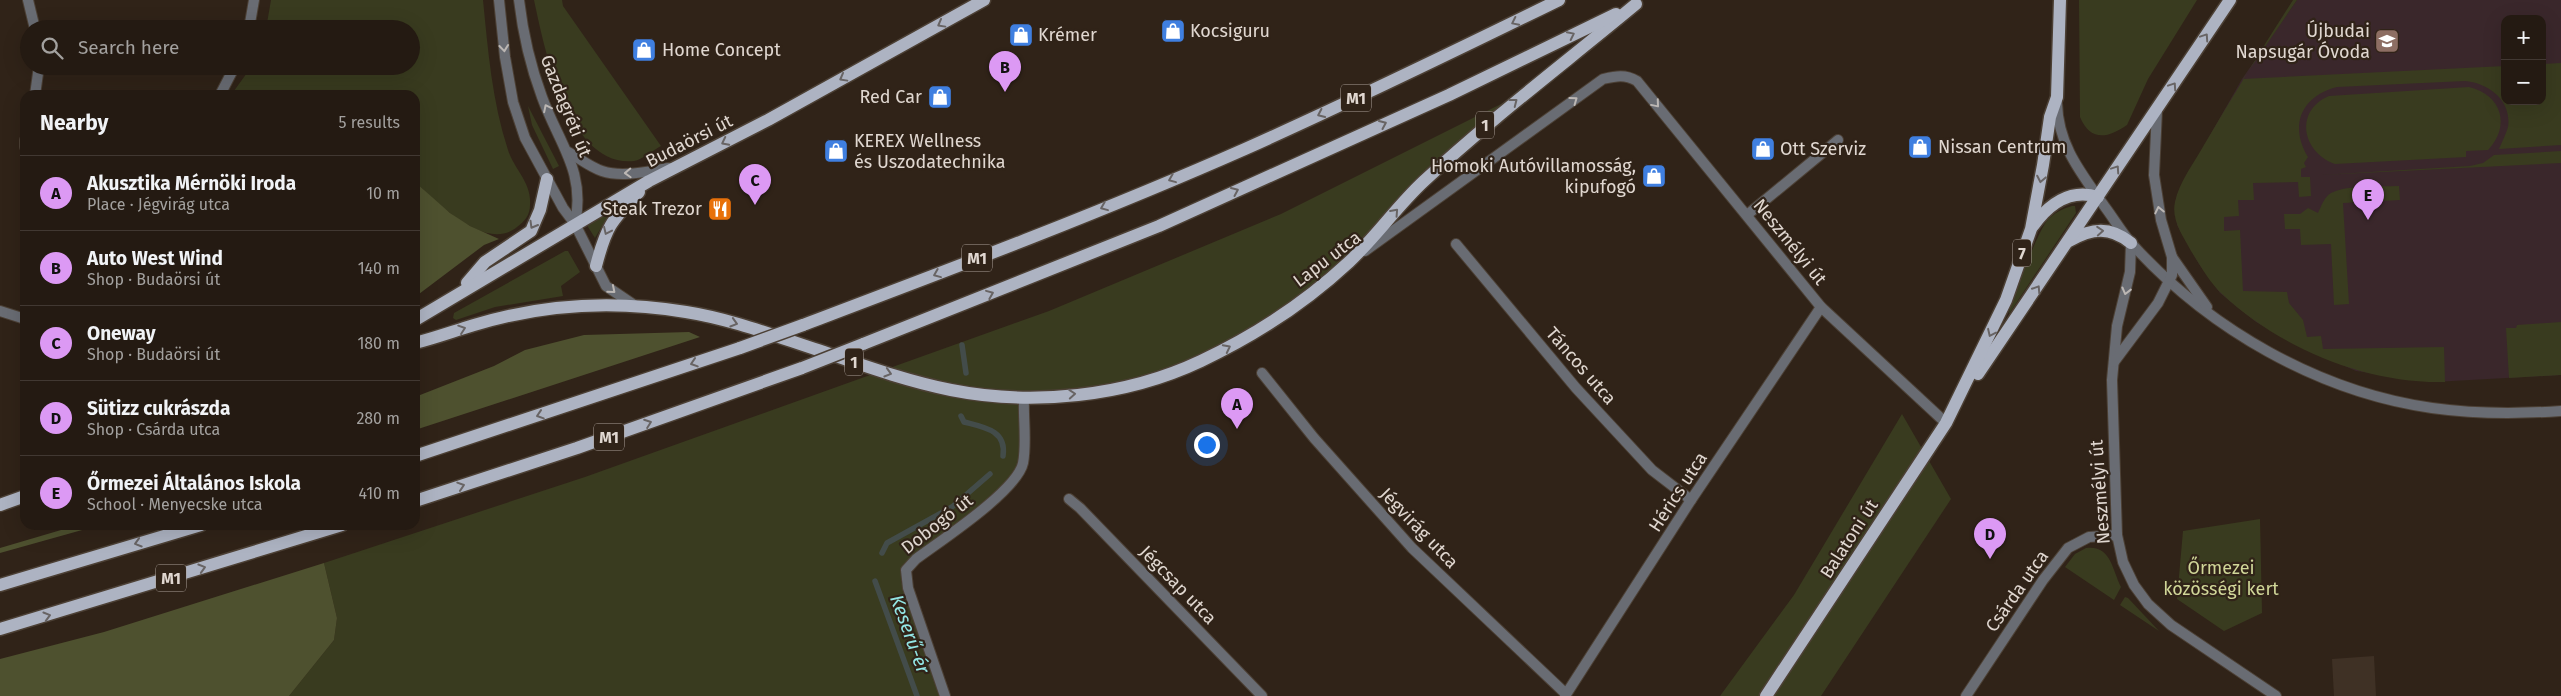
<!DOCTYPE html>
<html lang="en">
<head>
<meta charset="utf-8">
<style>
	body { margin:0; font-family:"Fira Sans",sans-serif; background:#302720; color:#f1f3f6 }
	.controls { position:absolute; right:15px; top:15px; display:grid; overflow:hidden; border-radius:10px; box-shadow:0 5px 20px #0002 }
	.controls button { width:45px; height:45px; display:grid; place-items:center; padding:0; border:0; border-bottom:1px solid #413832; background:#241a12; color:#f1f3f6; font:25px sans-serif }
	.you { position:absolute; left:1206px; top:444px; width:18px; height:18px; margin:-12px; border:4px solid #fff; border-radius:50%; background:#1a73e8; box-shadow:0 0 0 8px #1a73e833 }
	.badge { display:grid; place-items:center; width:32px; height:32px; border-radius:50%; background:#dc99f4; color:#111; font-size:16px; font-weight:700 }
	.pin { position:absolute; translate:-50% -41px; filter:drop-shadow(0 1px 2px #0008) }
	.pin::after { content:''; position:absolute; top:26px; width:18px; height:15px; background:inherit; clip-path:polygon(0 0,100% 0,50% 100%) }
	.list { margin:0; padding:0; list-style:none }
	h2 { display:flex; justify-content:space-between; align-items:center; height:65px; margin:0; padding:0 20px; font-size:21px }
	h2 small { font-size:16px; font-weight:400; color:#a3a19f }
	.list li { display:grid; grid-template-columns:32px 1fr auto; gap:15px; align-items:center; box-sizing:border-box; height:75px; padding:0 20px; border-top:1px solid #413832 }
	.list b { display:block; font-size:19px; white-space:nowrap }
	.list p { margin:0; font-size:16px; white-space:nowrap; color:#a3a19f }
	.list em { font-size:16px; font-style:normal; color:#a3a19f }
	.icon { flex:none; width:28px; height:28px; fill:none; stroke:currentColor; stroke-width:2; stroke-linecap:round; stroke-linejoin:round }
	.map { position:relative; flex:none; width:2561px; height:696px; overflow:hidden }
	.search { position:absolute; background:#241a12; box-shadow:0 5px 20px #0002; left:20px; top:20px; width:400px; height:55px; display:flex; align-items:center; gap:12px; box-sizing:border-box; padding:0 18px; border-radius:28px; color:#a3a19f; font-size:19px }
	.panel { position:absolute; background:#241a12; box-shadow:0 5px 20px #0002; left:20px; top:90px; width:400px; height:440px; border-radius:15px }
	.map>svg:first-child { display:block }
</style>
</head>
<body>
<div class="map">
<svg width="2561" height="696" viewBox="0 0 2561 696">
	<rect width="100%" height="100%" fill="#302318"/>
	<path fill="#3f3125" d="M 2374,656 L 2376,696 L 2334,696 L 2332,659 Z"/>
	<path fill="#3a272b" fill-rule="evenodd" d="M 2297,0 L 2561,0 L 2561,375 L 2434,382 L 2356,371 L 2295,344 L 2256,322 L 2220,293 L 2199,264 L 2177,225 L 2175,202 L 2179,190 L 2242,79 ZM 2505,19 L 2542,19 L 2542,101 L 2505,101 Z"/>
	<g fill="#393b1f">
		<path d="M 271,0 L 483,0 C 488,50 492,101 508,150 C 514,169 532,183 530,205 C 530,215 525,221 517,227 C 486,253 437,202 415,182 L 415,95 L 231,95 L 252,66 L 411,66 L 411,29 L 266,29 Z"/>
		<path d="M 534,0 L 562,0 L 563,6 L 661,146 C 653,150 642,160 634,161 C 568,168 544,47 534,0 Z"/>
		<path d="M 2079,0 L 2197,0 L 2148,79 L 2127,125 C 2107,139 2090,141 2080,117 Z"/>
		<path d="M 2293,0 L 2297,0 L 2243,79 L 2505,66 L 2505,101 L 2542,101 L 2542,64 L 2561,63 L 2561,145 L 2499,149 C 2502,142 2506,134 2508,127 C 2512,100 2488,83 2465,81 L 2337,87 C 2301,96 2289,126 2308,157 L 2304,163 L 2306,167 L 2301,169 L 2301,177 L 2310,177 L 2311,196 L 2299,197 L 2298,182 L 2253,183 L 2254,200 L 2238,200 L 2239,216 L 2224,217 L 2224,231 L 2240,230 L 2243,291 L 2287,292 L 2289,303 L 2303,320 L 2307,337 L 2321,336 L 2323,349 L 2444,347 L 2445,382 C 2365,384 2280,348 2222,294 C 2210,283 2200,265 2191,251 C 2183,236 2171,220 2175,202 C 2179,182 2194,163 2204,145 C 2233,96 2262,48 2293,0 Z"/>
		<path d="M 2469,87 C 2502,95 2511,126 2488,150 L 2466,151 L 2466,157 L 2335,164 C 2302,152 2294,111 2329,96 Z"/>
		<path d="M 1533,88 L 1486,124 L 1350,261 L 1243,340 L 1138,383 L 1024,398 L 1018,475 L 916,559 L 906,579 L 901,581 L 941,696 L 289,696 L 334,640 L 337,618 L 324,563 L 585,477 L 1049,311 L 1281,214 Z"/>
		<path d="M 528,106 L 559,166 L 553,169 L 532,125 Z"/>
		<path d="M 2561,151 L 2561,163 L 2321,175 L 2470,166 L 2483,163 L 2494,155 Z"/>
		<path d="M 2399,186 L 2400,200 L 2343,203 L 2349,304 L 2334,305 L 2331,244 L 2301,245 L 2300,229 L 2285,229 L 2284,214 L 2300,214 L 2308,208 L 2318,213 C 2321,207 2324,197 2331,193 C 2350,184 2378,187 2399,186 Z"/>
		<path d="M 2072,206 L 2075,206 L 2076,213 L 2009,314 C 2009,302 2038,233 2046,222 C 2053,213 2062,209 2072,206 Z"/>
		<path d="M 608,212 L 609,214 L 595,238 L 588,227 L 588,223 Z"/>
		<path d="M 565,251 L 568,251 L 580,272 L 561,286 L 563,296 L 495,307 L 456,320 L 453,318 L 454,313 Z"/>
		<path d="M 2561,322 L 2561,375 L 2509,378 L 2506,328 L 2516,328 L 2517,325 Z"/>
		<path d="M 1902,414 L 1951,499 L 1821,696 L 1720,696 L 1794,595 Z"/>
		<path d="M 2260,519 L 2262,613 L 2224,631 L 2177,599 L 2183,531 Z"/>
		<path d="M 2086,548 C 2111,545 2112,569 2121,587 L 2114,600 L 2065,567 L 2075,554 Z"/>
		<path d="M 2125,597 L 2128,598 L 2159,631 L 2120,605 Z"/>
	</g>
	<g fill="#4e512f">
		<path d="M 415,182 L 450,213 L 470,226 L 499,239 L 484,245 L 415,297 Z"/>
		<path d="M 689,332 L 700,337 L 415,430 L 415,397 L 494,366 L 525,350 L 584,335 Z"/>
		<path d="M 78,525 L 100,525 L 0,553 L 0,548 Z"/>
		<path d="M 324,563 L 337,618 L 334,640 L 289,696 L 0,696 L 0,659 L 104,632 Z"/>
	</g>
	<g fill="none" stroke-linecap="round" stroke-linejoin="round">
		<g stroke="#434c4a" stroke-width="5.5">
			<path d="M 962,345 L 966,373"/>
			<path d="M 961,416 L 964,422 C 983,427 1007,430 1003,456"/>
			<path d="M 882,553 L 887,543 L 952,507 L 990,474"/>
			<path d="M 875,581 L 917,696"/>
		</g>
		<defs>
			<g id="minor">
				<path d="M 28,0 L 35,29"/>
				<path d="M 249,29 L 254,0"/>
				<path d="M 35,95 L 39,66"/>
				<path d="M 220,95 L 235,66"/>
				<path d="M 25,140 L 25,147"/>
				<path d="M 1747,215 L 1838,140"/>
				<path d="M 1456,244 L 1576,388 L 1652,470 L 1691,500"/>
				<path d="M 1365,251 L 1603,79 C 1616,76 1625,74 1637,81 L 1821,307 L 1946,423"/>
				<path d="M 0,311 L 25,319"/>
				<path d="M 1262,373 L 1314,438 L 1412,548 L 1566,694"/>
				<path d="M 1069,499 L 1080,508 L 1262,696"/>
				<path d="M 945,696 L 908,588 L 906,570 L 916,559 C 940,541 1017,491 1023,463 C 1027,443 1023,418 1024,398"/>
				<path d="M 1565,696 L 1691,500 L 1821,307"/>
				<path d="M 1966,696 L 2043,580 L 2068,548 L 2089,537 L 2117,535"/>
			</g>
			<g id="tertiary">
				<path d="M 499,0 L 505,57 L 513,102 L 525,138 L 563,208 L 575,224 L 606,286 L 634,305"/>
				<path d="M 519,0 C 523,34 530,65 542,97 C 559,144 586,171 575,224"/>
				<path d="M 2057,103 C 2058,146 2082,174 2105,207 C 2114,219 2122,233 2132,244 C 2209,329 2319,392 2432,408 C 2475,414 2518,414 2561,411"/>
				<path d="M 568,152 C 579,158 590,167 602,171 C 623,178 648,171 669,168"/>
				<path d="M 2131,243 L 2130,272 L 2117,326 L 2112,380 L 2117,535 L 2123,562 L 2134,585 L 2148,604 L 2171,625 L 2276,696"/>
				<path d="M 2172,257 L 2207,307"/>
				<path d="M 2114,362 L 2158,303 L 2172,275 L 2172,257 L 2161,220 L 2154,175 L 2157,110"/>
			</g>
			<g id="primary">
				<path d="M 2033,226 C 2048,205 2070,188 2098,197"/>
				<path d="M 2069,241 C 2092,228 2110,226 2131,243"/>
				<path d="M 596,266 C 606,227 611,221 639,192"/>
				<path d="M 467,283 L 485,262 L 531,231 L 540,210 L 547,179"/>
				<path d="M 415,320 L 649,181 L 768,120 L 984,0"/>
				<path d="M 803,325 C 951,269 1100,213 1245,149 C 1350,102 1455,51 1559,0"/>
				<path d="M 415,343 C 435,338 454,331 474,325 C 543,304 615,300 686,312 C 731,319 775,336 818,350 C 862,365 906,381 951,390 C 1032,406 1125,397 1201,361 C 1254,336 1306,302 1349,262 C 1376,237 1397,206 1424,181 C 1492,118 1565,63 1636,4"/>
				<path d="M 863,344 L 1159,226 L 1449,95 L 1616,14"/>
				<path d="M 1978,374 L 2230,0"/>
				<path d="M 415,456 L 740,348"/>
				<path d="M 415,501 L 577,448 L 802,368"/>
				<path d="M 0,505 L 25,496"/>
				<path d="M 0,585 L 201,525"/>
				<path d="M 0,629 L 342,525"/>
				<path d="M 1766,696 L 1946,423 L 2006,300 L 2031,229 L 2043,165 L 2050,117 L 2057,97 L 2060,0"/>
			</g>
		</defs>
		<use href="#minor" stroke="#4c4035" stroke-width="12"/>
		<use href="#tertiary" stroke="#4c4035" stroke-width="12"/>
		<use href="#primary" stroke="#4c4035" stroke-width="15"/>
		<use href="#minor" stroke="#696c73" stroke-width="10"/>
		<use href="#tertiary" stroke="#696c73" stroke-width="10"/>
		<use href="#primary" stroke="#adb3c2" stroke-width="12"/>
		<defs>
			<g id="primary-bridge">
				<path d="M 740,348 L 803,325"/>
				<path d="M 802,368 L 863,344"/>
			</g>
		</defs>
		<use href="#primary-bridge" stroke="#4c4035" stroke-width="15" stroke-linecap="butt"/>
		<use href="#primary-bridge" stroke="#adb3c2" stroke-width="12"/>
	</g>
	<defs><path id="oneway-chevron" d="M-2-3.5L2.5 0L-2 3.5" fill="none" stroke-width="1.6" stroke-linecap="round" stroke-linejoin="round" transform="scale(1.25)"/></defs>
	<g stroke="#686464">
		<use href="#oneway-chevron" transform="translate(1515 22) rotate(154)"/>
		<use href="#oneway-chevron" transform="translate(941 24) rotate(151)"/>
		<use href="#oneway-chevron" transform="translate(1571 35) rotate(-26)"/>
		<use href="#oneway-chevron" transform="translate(2205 37) rotate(-56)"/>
		<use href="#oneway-chevron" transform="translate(843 78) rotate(151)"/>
		<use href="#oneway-chevron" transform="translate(2173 86) rotate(-56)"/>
		<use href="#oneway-chevron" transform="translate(1514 102) rotate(-38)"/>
		<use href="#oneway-chevron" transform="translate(1321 114) rotate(155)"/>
		<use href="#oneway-chevron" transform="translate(1383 124) rotate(-24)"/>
		<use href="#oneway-chevron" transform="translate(725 142) rotate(153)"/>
		<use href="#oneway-chevron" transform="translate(2116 169) rotate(-56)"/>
		<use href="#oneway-chevron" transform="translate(1172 179) rotate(158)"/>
		<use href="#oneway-chevron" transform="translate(2041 179) rotate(101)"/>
		<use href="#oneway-chevron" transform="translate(1235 191) rotate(-24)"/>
		<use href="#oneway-chevron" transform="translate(1104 207) rotate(158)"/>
		<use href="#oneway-chevron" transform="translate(1395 212) rotate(-48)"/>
		<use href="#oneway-chevron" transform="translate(533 225) rotate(120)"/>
		<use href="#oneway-chevron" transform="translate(607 231) rotate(115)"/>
		<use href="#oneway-chevron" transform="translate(2100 231) rotate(-4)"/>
		<use href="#oneway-chevron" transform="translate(937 274) rotate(158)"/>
		<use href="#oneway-chevron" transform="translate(2037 289) rotate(-57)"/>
		<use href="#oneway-chevron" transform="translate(990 294) rotate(-22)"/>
		<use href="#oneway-chevron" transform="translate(734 323) rotate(17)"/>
		<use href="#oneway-chevron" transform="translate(462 329) rotate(-19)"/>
		<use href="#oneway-chevron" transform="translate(1991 333) rotate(115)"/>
		<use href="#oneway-chevron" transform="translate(1227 348) rotate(-27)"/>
		<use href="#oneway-chevron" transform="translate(694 363) rotate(162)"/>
		<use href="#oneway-chevron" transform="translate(888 373) rotate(17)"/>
		<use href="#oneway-chevron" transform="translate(1072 394) rotate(-4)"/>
		<use href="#oneway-chevron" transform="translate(540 415) rotate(162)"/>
		<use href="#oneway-chevron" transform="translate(648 423) rotate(-20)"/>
		<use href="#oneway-chevron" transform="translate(461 486) rotate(-18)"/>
		<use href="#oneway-chevron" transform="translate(138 543) rotate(163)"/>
		<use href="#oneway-chevron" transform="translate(202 568) rotate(-17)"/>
		<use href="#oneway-chevron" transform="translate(47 616) rotate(-16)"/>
	</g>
	<g stroke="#bcb7b4">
		<use href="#oneway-chevron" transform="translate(504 48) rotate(84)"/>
		<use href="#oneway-chevron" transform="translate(1574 100) rotate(-36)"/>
		<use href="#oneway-chevron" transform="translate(1656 104) rotate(50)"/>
		<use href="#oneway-chevron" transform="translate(547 108) rotate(-116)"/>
		<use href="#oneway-chevron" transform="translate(628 173) rotate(178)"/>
		<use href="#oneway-chevron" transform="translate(2159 210) rotate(-102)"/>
		<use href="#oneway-chevron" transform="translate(612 290) rotate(40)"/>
		<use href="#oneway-chevron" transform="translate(2126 291) rotate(104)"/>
	</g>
	<defs>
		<symbol id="shop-square" viewBox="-11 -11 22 22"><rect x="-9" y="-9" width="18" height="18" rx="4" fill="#3f7fe0" stroke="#302318"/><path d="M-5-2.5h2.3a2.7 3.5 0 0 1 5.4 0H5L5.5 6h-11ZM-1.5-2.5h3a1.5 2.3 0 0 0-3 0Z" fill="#fff"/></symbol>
		<symbol id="school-square" viewBox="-11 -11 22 22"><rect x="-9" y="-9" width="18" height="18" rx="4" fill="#8d6e63" stroke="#302318"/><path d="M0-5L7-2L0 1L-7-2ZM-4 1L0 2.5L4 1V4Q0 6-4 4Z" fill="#fff"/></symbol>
		<symbol id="restaurant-square" viewBox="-11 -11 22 22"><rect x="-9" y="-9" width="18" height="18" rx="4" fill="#e8710a" stroke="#302318"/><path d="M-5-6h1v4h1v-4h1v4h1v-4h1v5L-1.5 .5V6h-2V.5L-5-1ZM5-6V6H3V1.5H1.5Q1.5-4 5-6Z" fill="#fff"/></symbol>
	</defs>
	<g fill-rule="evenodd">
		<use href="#shop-square" x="1159" y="17" width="28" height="28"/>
		<use href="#shop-square" x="1007" y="21" width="28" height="28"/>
		<use href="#school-square" x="2373" y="27" width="28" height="28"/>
		<use href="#shop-square" x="630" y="36" width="28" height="28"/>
		<use href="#shop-square" x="926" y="83" width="28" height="28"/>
		<use href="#shop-square" x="1906" y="133" width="28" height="28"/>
		<use href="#shop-square" x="1749" y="135" width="28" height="28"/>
		<use href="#shop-square" x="822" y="137" width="28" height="28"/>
		<use href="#shop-square" x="1640" y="162" width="28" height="28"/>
		<use href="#restaurant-square" x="706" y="195" width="28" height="28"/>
	</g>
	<g text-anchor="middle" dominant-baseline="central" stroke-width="4.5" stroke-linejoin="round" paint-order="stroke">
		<g fill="#302318" stroke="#aba199" stroke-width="1">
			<rect x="1341" y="84.5" width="30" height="27" rx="4"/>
			<rect x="1476" y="111.5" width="18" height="27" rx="4"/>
			<rect x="2013" y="239.5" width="18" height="27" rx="4"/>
			<rect x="962" y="244.5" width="30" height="27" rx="4"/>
			<rect x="845" y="348.5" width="18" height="27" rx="4"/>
			<rect x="594" y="423.5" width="30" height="27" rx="4"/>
			<rect x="156" y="564.5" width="30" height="27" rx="4"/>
		</g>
		<g font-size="16" font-weight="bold" fill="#e0d7d0">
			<text x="1356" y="98">M1</text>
			<text x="1485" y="125">1</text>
			<text x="2022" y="253">7</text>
			<text x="977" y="258">M1</text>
			<text x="854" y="362">1</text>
			<text x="609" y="437">M1</text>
			<text x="171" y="578">M1</text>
		</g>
		<g font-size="18" fill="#e0d7d0" stroke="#302318" text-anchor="start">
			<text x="1190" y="31">Kocsiguru</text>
			<text x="2370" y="31" text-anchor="end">Újbudai<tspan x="2370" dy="21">Napsugár Óvoda</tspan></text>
			<text x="1038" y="35">Krémer</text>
			<text x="662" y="50">Home Concept</text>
			<text x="922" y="97" text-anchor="end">Red Car</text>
			<text x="854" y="141">KEREX Wellness<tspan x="854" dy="21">és Uszodatechnika</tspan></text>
			<text x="1938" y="147">Nissan Centrum</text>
			<text x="1780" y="149">Ott Szerviz</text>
			<text x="1636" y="166" text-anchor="end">Homoki Autóvillamosság,<tspan x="1636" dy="21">kipufogó</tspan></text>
			<text x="702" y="209" text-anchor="end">Steak Trezor</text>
		</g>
		<g font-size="18" fill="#e0d7d0" stroke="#302318">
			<text transform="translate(566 106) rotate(68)">Gazdagréti út</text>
			<text transform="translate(689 141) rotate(-27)">Budaörsi út</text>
			<text transform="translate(1790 242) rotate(51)">Neszmélyi út</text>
			<text transform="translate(1327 259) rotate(-37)">Lapu utca</text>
			<text transform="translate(1581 366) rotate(49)">Táncos utca</text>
			<text transform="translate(1678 492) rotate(-57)">Hérics utca</text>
			<text transform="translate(2100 492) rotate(-94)">Neszmélyi út</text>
			<text transform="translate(937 524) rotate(-38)">Dobogó út</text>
			<text transform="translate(1419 528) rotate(46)">Jégvirág utca</text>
			<text transform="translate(1849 539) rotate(-57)">Balatoni út</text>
			<text transform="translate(1178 585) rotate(46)">Jégcsap utca</text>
			<text transform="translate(2017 591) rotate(-55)">Csárda utca</text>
		</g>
		<g font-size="18" fill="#d0d698" stroke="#302318">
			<text x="2221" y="568">Őrmezei<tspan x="2221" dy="21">közösségi kert</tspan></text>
		</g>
		<g font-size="19" font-style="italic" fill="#93e6e5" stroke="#302318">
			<text transform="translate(910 634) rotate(70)">Keserű-ér</text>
		</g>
	</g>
</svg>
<div class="controls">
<button>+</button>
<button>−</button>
</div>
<div class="you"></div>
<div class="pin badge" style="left:1237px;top:429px">A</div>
<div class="pin badge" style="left:1005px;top:92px">B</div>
<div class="pin badge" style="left:755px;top:205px">C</div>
<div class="pin badge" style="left:1990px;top:559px">D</div>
<div class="pin badge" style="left:2368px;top:220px">E</div>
<div class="search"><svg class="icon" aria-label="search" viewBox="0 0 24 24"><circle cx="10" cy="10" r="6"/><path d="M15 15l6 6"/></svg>Search here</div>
<section class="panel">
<h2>Nearby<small>5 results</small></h2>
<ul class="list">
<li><span class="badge">A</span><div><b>Akusztika Mérnöki Iroda</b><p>Place · Jégvirág utca</p></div><em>10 m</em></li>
<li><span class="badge">B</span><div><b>Auto West Wind</b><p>Shop · Budaörsi út</p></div><em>140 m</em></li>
<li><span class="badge">C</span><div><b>Oneway</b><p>Shop · Budaörsi út</p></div><em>180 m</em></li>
<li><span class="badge">D</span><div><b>Sütizz cukrászda</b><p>Shop · Csárda utca</p></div><em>280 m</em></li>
<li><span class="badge">E</span><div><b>Őrmezei Általános Iskola</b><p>School · Menyecske utca</p></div><em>410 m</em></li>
</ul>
</section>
</div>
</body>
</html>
